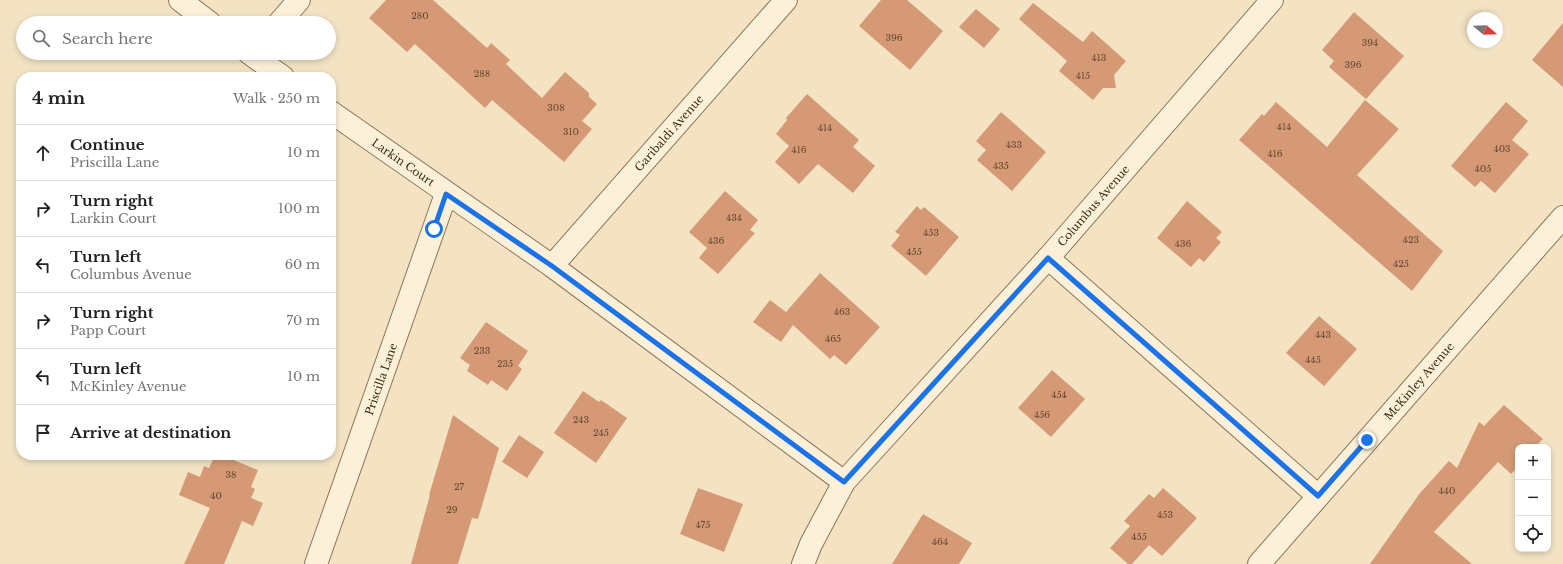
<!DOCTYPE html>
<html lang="en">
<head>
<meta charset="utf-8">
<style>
	body { margin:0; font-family:"Libre Baskerville",serif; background:#f6f6f6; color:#222 }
	.controls { position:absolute; right:12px; bottom:12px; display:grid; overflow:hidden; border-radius:8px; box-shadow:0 2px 6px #0003 }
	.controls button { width:36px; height:36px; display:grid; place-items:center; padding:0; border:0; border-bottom:1px solid #e0e0e0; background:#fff; color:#222; font:20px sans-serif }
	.compass { position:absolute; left:1467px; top:12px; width:36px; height:36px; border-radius:50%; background:#fff; box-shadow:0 2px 6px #0003; rotate:109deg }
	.stop { position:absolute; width:12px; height:12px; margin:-9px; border:3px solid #1a73e8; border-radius:50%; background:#fff }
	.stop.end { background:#1a73e8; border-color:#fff; box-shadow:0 1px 4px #0008 }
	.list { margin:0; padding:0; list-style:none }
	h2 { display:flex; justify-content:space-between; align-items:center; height:52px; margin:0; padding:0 16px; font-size:17px }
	h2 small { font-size:13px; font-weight:400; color:#767676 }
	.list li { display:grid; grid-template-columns:26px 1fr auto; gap:12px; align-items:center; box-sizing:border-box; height:56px; padding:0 16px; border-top:1px solid #e0e0e0 }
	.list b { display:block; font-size:15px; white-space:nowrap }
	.list p { margin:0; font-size:13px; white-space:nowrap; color:#767676 }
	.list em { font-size:13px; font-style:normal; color:#767676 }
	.icon { flex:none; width:22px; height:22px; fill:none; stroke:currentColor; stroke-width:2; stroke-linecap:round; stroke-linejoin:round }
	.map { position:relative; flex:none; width:1563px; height:564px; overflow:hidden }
	.search { position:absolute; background:#fff; box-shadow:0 2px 6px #0003; left:16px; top:16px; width:320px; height:44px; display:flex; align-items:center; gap:10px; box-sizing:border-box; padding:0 14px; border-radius:22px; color:#767676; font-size:15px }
	.panel { position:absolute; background:#fff; box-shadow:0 2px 6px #0003; left:16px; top:72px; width:320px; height:388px; border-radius:16px }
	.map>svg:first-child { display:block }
</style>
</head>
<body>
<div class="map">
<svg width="1563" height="564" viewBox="0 0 1563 564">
	<rect width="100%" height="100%" fill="#f3e3c3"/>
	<g fill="#d59a75">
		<path d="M 386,0 L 433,0 L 487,48 L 491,43 L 510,60 L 506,64 L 542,98 L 565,72 L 589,93 L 589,97 L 597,104 L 582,121 L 592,129 L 564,162 L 492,100 L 485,108 L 415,44 L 407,52 L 369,18 Z"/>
		<path d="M 881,0 L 907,0 L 943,31 L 910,70 L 859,26 Z"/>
		<path d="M 1033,3 L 1083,42 L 1092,31 L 1126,61 L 1114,75 L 1116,88 L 1103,88 L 1093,100 L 1059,71 L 1067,61 L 1019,19 Z"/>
		<path d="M 976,9 L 1000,29 L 984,48 L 959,27 Z"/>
		<path d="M 1354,12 L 1404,56 L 1366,99 L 1329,67 L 1334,61 L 1322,50 Z"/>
		<path d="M 1563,23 L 1563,87 L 1532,60 Z"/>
		<path d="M 807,94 L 859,140 L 853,147 L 875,166 L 853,193 L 818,164 L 799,184 L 775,162 L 789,146 L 776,134 L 787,120 L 786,118 Z"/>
		<path d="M 1365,100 L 1399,129 L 1357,175 L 1443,251 L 1412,291 L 1239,140 L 1262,114 L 1264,116 L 1276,102 L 1327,147 Z"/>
		<path d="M 1506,102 L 1528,121 L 1512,140 L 1529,154 L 1495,193 L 1481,181 L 1475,187 L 1451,166 Z"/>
		<path d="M 1001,112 L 1046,152 L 1012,191 L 977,160 L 986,150 L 976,141 Z"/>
		<path d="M 725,191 L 758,220 L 750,230 L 755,233 L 718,274 L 699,258 L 707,248 L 689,232 Z"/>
		<path d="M 1187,201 L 1222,232 L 1216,238 L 1221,242 L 1204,262 L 1199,258 L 1191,267 L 1157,238 Z"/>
		<path d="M 917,206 L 921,210 L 924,207 L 959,237 L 926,276 L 891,246 L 900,235 L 895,232 Z"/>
		<path d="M 820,273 L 880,327 L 846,365 L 834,355 L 830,359 L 793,325 L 781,342 L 753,322 L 770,300 L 786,312 Z"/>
		<path d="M 1319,316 L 1357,349 L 1324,386 L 1286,353 Z"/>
		<path d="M 486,322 L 528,351 L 518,366 L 522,369 L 507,391 L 491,380 L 488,385 L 467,371 L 470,365 L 460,358 Z"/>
		<path d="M 1052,370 L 1085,399 L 1051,437 L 1018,408 Z"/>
		<path d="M 583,391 L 599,402 L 601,400 L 627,418 L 596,463 L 554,433 Z"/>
		<path d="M 1504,405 L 1543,439 L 1535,447 L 1518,447 L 1518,467 L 1511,474 L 1498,462 L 1434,532 L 1472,564 L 1370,564 L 1420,493 L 1449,461 L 1457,468 L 1479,422 L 1484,426 Z"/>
		<path d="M 453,415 L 499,448 L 478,519 L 472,518 L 458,564 L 411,564 L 430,495 L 429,495 Z"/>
		<path d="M 519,435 L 544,452 L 527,478 L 502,462 Z"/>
		<path d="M 215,455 L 221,455 L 258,470 L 251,487 L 255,489 L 251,498 L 263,503 L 253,526 L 242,521 L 224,564 L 184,564 L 210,508 L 179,495 L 188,472 L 200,477 L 204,466 L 209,468 Z"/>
		<path d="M 698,488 L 743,504 L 724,552 L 680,534 Z"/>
		<path d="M 1163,488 L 1197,518 L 1162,556 L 1149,545 L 1132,564 L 1128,564 L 1110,548 L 1130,526 L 1124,521 L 1149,494 L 1154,498 Z"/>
		<path d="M 923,514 L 972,543 L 959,564 L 892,564 Z"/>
	</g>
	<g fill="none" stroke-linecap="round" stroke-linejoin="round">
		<defs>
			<g id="minor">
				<path d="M 180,0 L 210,23"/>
				<path d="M 279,23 L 299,0"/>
				<path d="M 249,53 L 283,77"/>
				<path id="s1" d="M 331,112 L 552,266 L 844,482"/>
				<path d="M 1048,258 L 1318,496"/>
				<path id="s2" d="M 552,266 L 786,0"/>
				<path id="s3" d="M 316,564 L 446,194"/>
				<path id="s4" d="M 803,564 L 811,544 L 844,482 L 1048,258 L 1272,0"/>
				<path id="s5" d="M 1259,564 L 1563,217"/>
			</g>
		</defs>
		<use href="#minor" stroke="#907457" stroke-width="24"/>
		<use href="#minor" stroke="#fcf0d8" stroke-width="22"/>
	</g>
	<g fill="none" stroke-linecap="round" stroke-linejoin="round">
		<path stroke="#1a73e8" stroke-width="5" d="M 434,229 L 446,194 L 552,266 L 844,482 L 1048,258 L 1318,496 L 1367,440"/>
	</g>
	<g text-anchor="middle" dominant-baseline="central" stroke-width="3" stroke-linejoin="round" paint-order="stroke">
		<g font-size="9" fill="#644833">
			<text x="420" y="15">280</text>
			<text x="894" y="37">396</text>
			<text x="1370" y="42">394</text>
			<text x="1099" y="57">413</text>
			<text x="1353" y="64">396</text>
			<text x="482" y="73">288</text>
			<text x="1083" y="75">415</text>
			<text x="556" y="107">308</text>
			<text x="1284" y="126">414</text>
			<text x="825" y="127">414</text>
			<text x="571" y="131">310</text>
			<text x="1014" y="144">433</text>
			<text x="1502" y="148">403</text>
			<text x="799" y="149">416</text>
			<text x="1275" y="153">416</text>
			<text x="1001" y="165">435</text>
			<text x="1483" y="168">405</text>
			<text x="734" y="217">434</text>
			<text x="931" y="232">453</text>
			<text x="1411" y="239">423</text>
			<text x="716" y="240">436</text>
			<text x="1183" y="243">436</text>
			<text x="914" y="251">455</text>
			<text x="1401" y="263">425</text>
			<text x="842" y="311">463</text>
			<text x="1323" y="334">443</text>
			<text x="833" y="338">465</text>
			<text x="482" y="350">233</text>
			<text x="1313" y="359">445</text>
			<text x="505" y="363">235</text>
			<text x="1059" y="394">454</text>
			<text x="1042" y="414">456</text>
			<text x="581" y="419">243</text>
			<text x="601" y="432">245</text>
			<text x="231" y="474">38</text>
			<text x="459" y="486">27</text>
			<text x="1447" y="490">440</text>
			<text x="216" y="495">40</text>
			<text x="452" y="509">29</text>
			<text x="1165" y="514">453</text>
			<text x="703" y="524">475</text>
			<text x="1139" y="536">455</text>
			<text x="940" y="541">464</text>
		</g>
		<g font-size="11" fill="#3e2c1d" stroke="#f9edd4">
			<text stroke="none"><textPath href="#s2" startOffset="177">Garibaldi Avenue</textPath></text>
			<text stroke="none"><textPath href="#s1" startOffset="88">Larkin Court</textPath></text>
			<text stroke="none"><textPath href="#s4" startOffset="464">Columbus Avenue</textPath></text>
			<text stroke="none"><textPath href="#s3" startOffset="196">Priscilla Lane</textPath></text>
			<text stroke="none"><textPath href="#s5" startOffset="243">McKinley Avenue</textPath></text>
		</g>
	</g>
</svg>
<div class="controls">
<button>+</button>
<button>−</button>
<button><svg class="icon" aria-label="locate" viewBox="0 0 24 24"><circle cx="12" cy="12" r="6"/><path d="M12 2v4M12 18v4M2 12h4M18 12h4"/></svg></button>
</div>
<svg class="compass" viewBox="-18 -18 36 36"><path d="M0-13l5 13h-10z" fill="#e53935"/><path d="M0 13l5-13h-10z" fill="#767676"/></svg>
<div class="stop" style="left:434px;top:229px"></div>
<div class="stop end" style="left:1367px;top:440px"></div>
<div class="search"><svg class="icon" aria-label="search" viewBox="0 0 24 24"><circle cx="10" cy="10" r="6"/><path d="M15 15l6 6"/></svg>Search here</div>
<section class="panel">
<h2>4 min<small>Walk · 250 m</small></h2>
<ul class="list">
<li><svg class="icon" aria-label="ahead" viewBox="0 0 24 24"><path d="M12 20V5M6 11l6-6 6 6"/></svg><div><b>Continue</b><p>Priscilla Lane</p></div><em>10 m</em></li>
<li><svg class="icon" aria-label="right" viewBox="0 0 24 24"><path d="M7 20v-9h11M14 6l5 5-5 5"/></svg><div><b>Turn right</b><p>Larkin Court</p></div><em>100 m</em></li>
<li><svg class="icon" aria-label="left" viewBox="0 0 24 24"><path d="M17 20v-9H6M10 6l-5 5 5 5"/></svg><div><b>Turn left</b><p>Columbus Avenue</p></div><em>60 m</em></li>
<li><svg class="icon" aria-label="right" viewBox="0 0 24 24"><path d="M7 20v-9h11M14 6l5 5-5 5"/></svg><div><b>Turn right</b><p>Papp Court</p></div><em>70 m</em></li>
<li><svg class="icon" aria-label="left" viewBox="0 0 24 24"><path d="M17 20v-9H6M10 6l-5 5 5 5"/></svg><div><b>Turn left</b><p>McKinley Avenue</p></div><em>10 m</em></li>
<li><svg class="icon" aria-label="arrive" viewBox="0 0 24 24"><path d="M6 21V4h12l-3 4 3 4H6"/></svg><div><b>Arrive at destination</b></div></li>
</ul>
</section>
</div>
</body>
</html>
